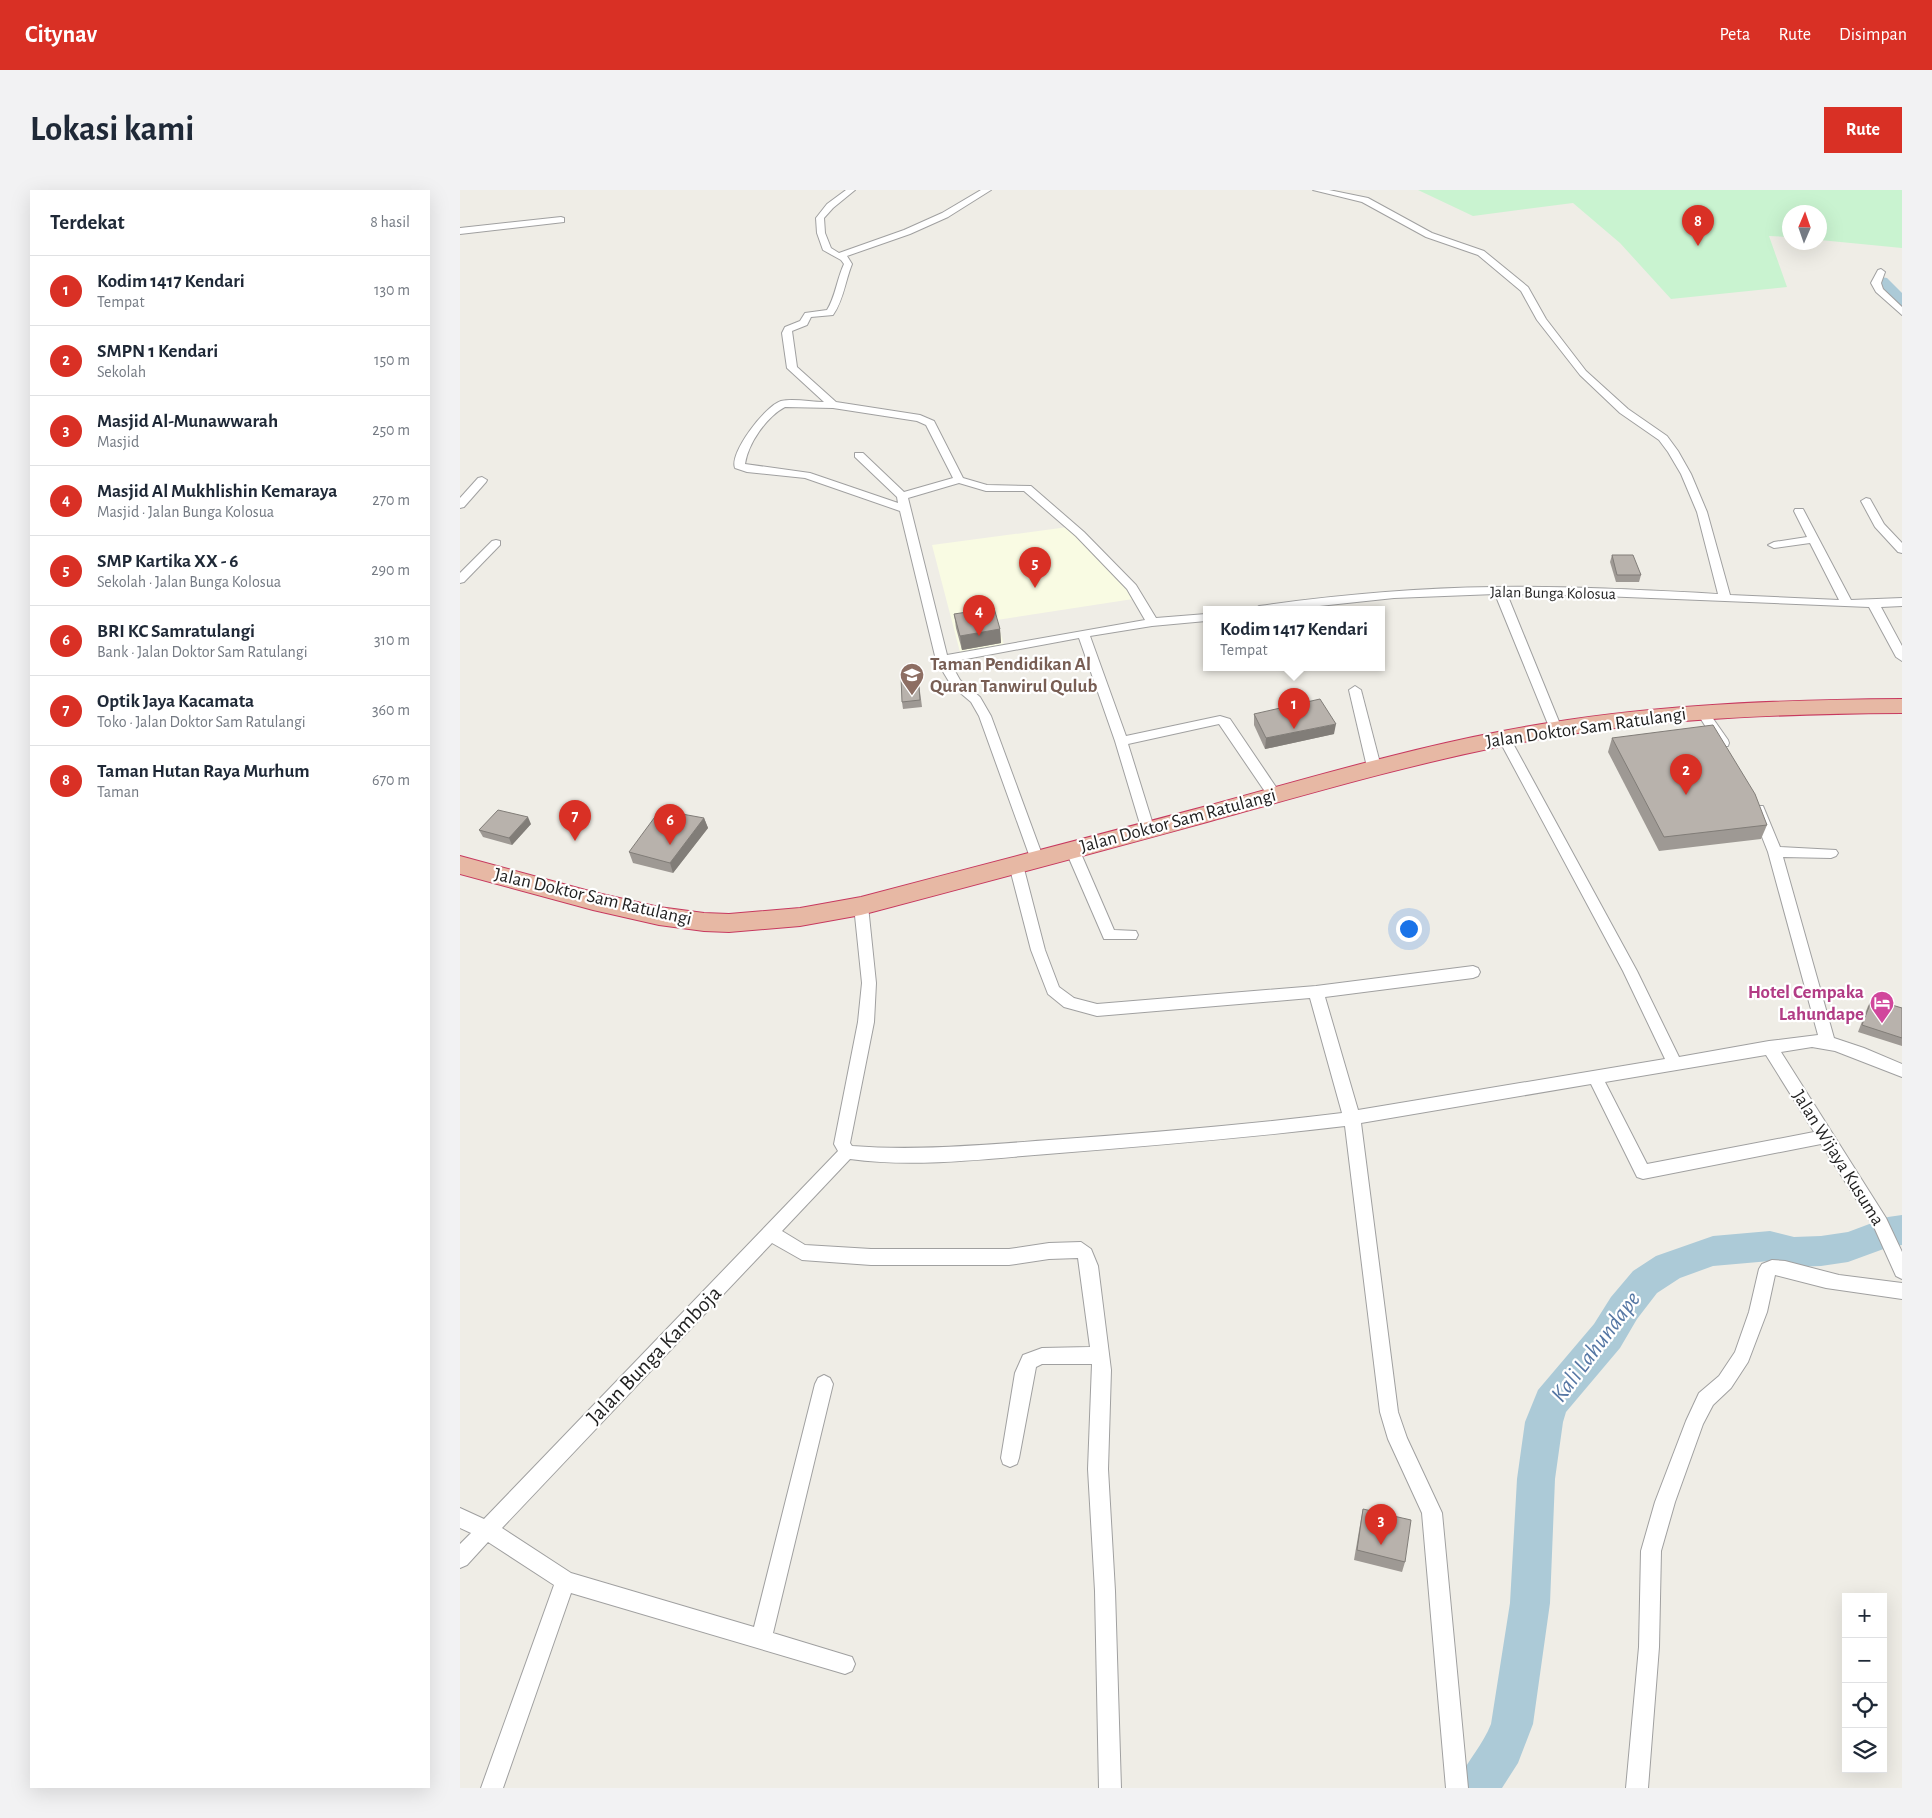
<!DOCTYPE html>
<html lang="id">
<head>
<meta charset="utf-8">
<style>
	body { margin:0; font-family:"Alegreya Sans",sans-serif; background:#f2f2f3; color:#1f2937 }
	.controls { position:absolute; right:15px; bottom:15px; display:grid; overflow:hidden; border-radius:0px; box-shadow:0 5px 20px #0002 }
	.controls button { width:45px; height:45px; display:grid; place-items:center; padding:0; border:0; border-bottom:1px solid #e0e1e3; background:#fff; color:#1f2937; font:25px sans-serif }
	.compass { position:absolute; left:1322px; top:15px; width:45px; height:45px; border-radius:50%; background:#fff; box-shadow:0 5px 20px #0002; rotate:2deg }
	.you { position:absolute; left:948px; top:738px; width:18px; height:18px; margin:-12px; border:4px solid #fff; border-radius:50%; background:#1a73e8; box-shadow:0 0 0 8px #1a73e833 }
	.badge { display:grid; place-items:center; width:32px; height:32px; border-radius:50%; background:#d93025; color:#fff; font-size:16px; font-weight:700 }
	.pin { position:absolute; translate:-50% -41px; filter:drop-shadow(0 1px 2px #0008) }
	.pin::after { content:''; position:absolute; top:26px; width:18px; height:15px; background:inherit; clip-path:polygon(0 0,100% 0,50% 100%) }
	.popup { position:absolute; left:743px; top:416px; width:182px; height:65px; box-sizing:border-box; display:grid; place-content:center; border-radius:0px; background:#fff; filter:drop-shadow(0 1px 4px #0005); font-size:16px; white-space:nowrap; color:#747a83 }
	.popup b { font-size:19px; color:#1f2937 }
	.popup::after { content:''; position:absolute; left:50%; top:100%; margin-left:-10px; border:10px solid transparent; border-top-color:#fff }
	.list { margin:0; padding:0; list-style:none }
	h2 { display:flex; justify-content:space-between; align-items:center; height:65px; margin:0; padding:0 20px; font-size:21px }
	h2 small { font-size:16px; font-weight:400; color:#747a83 }
	.list li { display:grid; grid-template-columns:32px 1fr auto; gap:15px; align-items:center; box-sizing:border-box; height:70px; padding:0 20px; border-top:1px solid #e0e1e3 }
	.list b { display:block; font-size:19px; white-space:nowrap }
	.list p { margin:0; font-size:16px; white-space:nowrap; color:#747a83 }
	.list em { font-size:16px; font-style:normal; color:#747a83 }
	.icon { flex:none; width:28px; height:28px; fill:none; stroke:currentColor; stroke-width:2; stroke-linecap:round; stroke-linejoin:round }
	.map { position:relative; flex:none; width:1442px; height:1598px; overflow:hidden; border-radius:0px }
	header { display:flex; align-items:center; gap:30px; box-sizing:border-box; height:70px; padding:0 25px; background:#d93025; color:#fff }
	header strong { font-size:24px }
	nav { display:flex; gap:28px; margin-inline-start:auto; font-size:18px }
	.intro { display:flex; align-items:center; justify-content:space-between; box-sizing:border-box; height:120px; padding:0 30px }
	h1 { margin:0; font-size:35px }
	.button { padding:12px 22px; border-radius:0px; background:#d93025; color:#fff; font-size:18px; font-weight:700 }
	main { display:flex; gap:30px; padding:0 30px }
	aside { flex:1; background:#fff; border-radius:0px; box-shadow:0 5px 20px #0002 }
	.map>svg:first-child { display:block }
</style>
</head>
<body>
<header>
<strong>Citynav</strong>
<nav><a>Peta</a><a>Rute</a><a>Disimpan</a></nav>
</header>
<div class="intro"><h1>Lokasi kami</h1><a class="button">Rute</a></div>
<main>
<aside>
<h2>Terdekat<small>8 hasil</small></h2>
<ul class="list">
<li><span class="badge">1</span><div><b>Kodim 1417 Kendari</b><p>Tempat</p></div><em>130 m</em></li>
<li><span class="badge">2</span><div><b>SMPN 1 Kendari</b><p>Sekolah</p></div><em>150 m</em></li>
<li><span class="badge">3</span><div><b>Masjid Al-Munawwarah</b><p>Masjid</p></div><em>250 m</em></li>
<li><span class="badge">4</span><div><b>Masjid Al Mukhlishin Kemaraya</b><p>Masjid · Jalan Bunga Kolosua</p></div><em>270 m</em></li>
<li><span class="badge">5</span><div><b>SMP Kartika XX - 6</b><p>Sekolah · Jalan Bunga Kolosua</p></div><em>290 m</em></li>
<li><span class="badge">6</span><div><b>BRI KC Samratulangi</b><p>Bank · Jalan Doktor Sam Ratulangi</p></div><em>310 m</em></li>
<li><span class="badge">7</span><div><b>Optik Jaya Kacamata</b><p>Toko · Jalan Doktor Sam Ratulangi</p></div><em>360 m</em></li>
<li><span class="badge">8</span><div><b>Taman Hutan Raya Murhum</b><p>Taman</p></div><em>670 m</em></li>
</ul>
</aside>
<div class="map">
<svg width="1442" height="1598" viewBox="0 0 1442 1598">
	<rect width="100%" height="100%" fill="#efede6"/>
	<path fill="#f9fbe3" d="M 608,337 L 659,388 L 673,409 L 537,430 L 544,455 L 500,462 L 472,355 Z"/>
	<path fill="#c9f3d0" d="M 958,0 L 1442,0 L 1442,58 L 1360,50 L 1360,22 L 1330,22 L 1329,47 L 1309,46 L 1327,97 L 1211,109 L 1160,53 L 1113,13 L 1013,26 Z"/>
	<g fill="none" stroke-linecap="round" stroke-linejoin="round">
		<g fill="#accad7" fill-rule="evenodd">
			<path d="M 1421,87 L 1427,88 L 1442,103 L 1442,119 L 1435,117 L 1412,92 L 1415,88 Z"/>
			<path d="M 1442,1025 L 1442,1055 L 1429,1057 L 1388,1072 L 1361,1076 L 1334,1077 L 1310,1071 L 1253,1076 L 1220,1088 L 1197,1103 L 1177,1129 L 1160,1158 L 1106,1222 L 1103,1232 L 1095,1289 L 1090,1413 L 1073,1534 L 1058,1573 L 1042,1598 L 994,1598 C 1004,1575 1022,1557 1031,1534 L 1050,1413 L 1057,1289 L 1065,1232 L 1078,1200 L 1134,1134 L 1151,1107 L 1173,1081 L 1196,1066 L 1253,1046 L 1310,1041 L 1334,1047 L 1361,1046 L 1388,1042 L 1428,1027 Z"/>
		</g>
		<defs>
			<g id="minor">
				<path d="M 386,0 L 395,0 L 373,18 L 364,28 L 365,43 L 371,58 L 379,63 L 444,40 L 482,23 L 521,0 L 531,0 L 488,27 L 450,44 L 387,66 L 392,74 C 385,91 384,109 373,125 L 351,127 L 347,135 L 332,141 L 337,177 L 376,212 L 460,225 L 474,231 L 503,288 L 527,295 L 571,296 L 624,342 L 676,395 L 696,428 L 746,424 L 746,431 L 692,436 L 630,446 L 666,546 L 760,526 L 770,529 L 820,603 L 822,606 L 820,609 L 810,609 L 759,534 L 668,554 L 695,641 L 693,644 L 683,644 L 655,551 L 619,448 L 490,472 L 500,490 L 520,507 L 531,526 L 584,670 L 582,673 L 572,673 L 519,526 L 511,512 L 491,495 L 476,470 L 440,321 L 345,288 L 287,282 L 275,278 C 269,263 305,216 321,211 C 334,208 351,212 364,212 L 327,178 L 322,143 L 325,137 L 340,131 L 345,123 L 367,120 C 375,108 377,89 384,74 L 381,70 L 363,60 L 357,43 L 356,28 L 367,14 ZM 325,217 L 373,218 L 457,231 L 466,235 L 493,288 L 444,302 L 403,263 L 395,263 L 395,267 L 437,307 L 438,313 L 350,283 L 285,274 C 288,254 306,227 325,217 ZM 499,293 L 526,301 L 564,301 L 616,346 L 667,399 L 685,430 L 487,465 L 448,308 Z"/>
				<path d="M 853,0 L 869,0 L 908,8 L 972,43 L 1024,61 L 1068,97 L 1086,129 L 1126,181 L 1168,219 L 1207,246 L 1218,261 L 1231,284 L 1247,322 L 1270,405 L 1379,410 L 1350,353 L 1314,358 L 1308,355 L 1314,352 L 1347,347 L 1334,321 L 1335,319 L 1343,319 L 1391,410 L 1442,408 L 1442,416 L 1421,417 L 1442,456 L 1442,471 L 1436,467 L 1409,417 L 1142,406 L 1047,404 L 1102,539 L 1096,543 L 1090,539 L 1035,404 L 934,408 L 822,420 L 793,420 L 799,416 C 877,405 955,398 1034,397 C 1109,396 1183,400 1258,404 L 1237,322 L 1221,284 L 1208,262 L 1199,250 L 1160,223 L 1120,185 L 1077,130 L 1061,101 L 1018,65 L 966,47 L 902,12 Z"/>
				<path d="M 101,27 L 104,28 L 104,32 L 0,44 L 0,38 Z"/>
				<path d="M 1421,79 L 1425,82 L 1421,93 L 1423,99 L 1442,117 L 1442,125 L 1416,102 L 1411,93 L 1418,80 Z"/>
				<path d="M 22,287 L 27,290 L 26,292 L 4,317 L 0,318 L 0,308 L 18,288 Z"/>
				<path d="M 1406,308 L 1410,309 L 1424,334 L 1442,353 L 1442,363 L 1438,362 L 1415,337 L 1401,311 Z"/>
				<path d="M 36,350 L 40,351 L 40,355 L 4,392 L 0,393 L 0,383 L 32,351 Z"/>
				<path d="M 895,496 L 901,500 L 921,577 L 914,581 L 907,577 L 889,500 Z"/>
				<path d="M 1243,519 L 1247,520 L 1268,550 L 1269,553 L 1268,556 L 1258,556 L 1237,523 Z"/>
				<path d="M 1044,544 L 1050,548 L 1177,781 L 1219,867 L 1309,851 L 1358,845 L 1308,662 L 1291,619 L 1293,616 L 1303,616 L 1320,657 L 1376,660 L 1378,663 L 1376,666 L 1371,668 L 1323,667 L 1374,848 L 1404,858 L 1442,874 L 1442,887 L 1375,861 L 1352,857 L 1321,862 L 1426,1028 L 1442,1062 L 1442,1089 L 1436,1086 L 1414,1037 L 1361,954 L 1183,989 L 1177,987 L 1131,894 L 901,933 L 938,1222 L 947,1248 L 982,1323 L 1008,1598 L 986,1598 L 962,1323 L 928,1249 L 920,1222 L 885,936 C 786,948 687,956 587,964 C 523,969 455,978 390,969 L 322,1041 L 345,1055 L 411,1059 L 549,1059 L 589,1053 L 621,1052 L 631,1059 L 638,1076 L 651,1180 L 648,1279 L 655,1401 L 661,1598 L 639,1598 L 635,1401 L 628,1279 L 632,1174 L 582,1174 L 576,1177 L 559,1268 L 557,1274 L 550,1277 L 543,1274 L 541,1268 L 555,1183 L 563,1165 L 582,1158 L 630,1157 L 618,1068 L 589,1069 L 549,1075 L 411,1075 L 342,1070 L 312,1053 L 42,1338 L 111,1383 L 294,1437 L 355,1194 L 358,1188 L 364,1185 L 370,1188 L 373,1194 L 313,1443 L 392,1467 L 395,1474 L 392,1481 L 385,1484 L 111,1403 L 43,1598 L 21,1598 L 94,1395 L 28,1352 L 7,1375 L 0,1378 L 0,1354 L 11,1343 L 0,1338 L 0,1318 L 24,1329 L 378,961 L 374,954 L 398,832 L 402,793 L 394,716 L 396,712 L 406,712 L 408,716 L 416,793 L 414,832 L 390,953 L 392,956 C 457,961 523,955 589,950 C 687,943 785,935 882,923 L 850,808 L 637,826 L 604,817 L 588,804 L 571,760 L 549,675 L 556,670 L 563,675 L 585,760 L 599,797 L 614,808 L 637,814 L 856,796 L 1013,776 L 1018,778 L 1020,782 L 1018,786 L 1013,788 L 865,807 L 898,920 L 1205,869 L 1163,781 L 1038,548 ZM 1306,865 L 1354,942 L 1187,974 L 1145,892 Z"/>
				<path d="M 612,654 L 619,659 L 654,740 L 676,741 L 678,745 L 676,749 L 644,749 L 605,659 Z"/>
				<path d="M 1312,1070 L 1325,1071 L 1379,1085 L 1442,1093 L 1442,1109 L 1366,1098 L 1315,1085 L 1307,1122 L 1288,1172 L 1271,1198 L 1253,1215 L 1243,1234 L 1215,1312 L 1201,1361 L 1199,1457 L 1188,1598 L 1166,1598 L 1179,1457 L 1181,1361 L 1195,1312 L 1226,1231 L 1239,1203 L 1259,1186 L 1275,1162 L 1289,1122 L 1299,1079 L 1302,1074 Z"/>
			</g>
			<path id="trunk" d="M 1442,509 L 1442,523 C 1309,524 1174,529 1043,556 C 943,576 845,605 747,632 C 632,664 516,694 401,725 L 340,736 L 269,742 L 244,741 L 199,735 L 133,720 L 0,684 L 0,666 L 133,702 L 199,717 L 244,723 L 269,724 L 340,718 L 401,707 C 516,676 632,647 747,616 C 846,589 943,560 1043,541 C 1174,515 1309,510 1442,509 Z"/>
		</defs>
		<use href="#minor" stroke="#a0a0a0" stroke-width="2"/>
		<use href="#trunk" stroke="#c7395f" stroke-width="2"/>
		<use href="#minor" fill="#fff" fill-rule="evenodd"/>
		<use href="#trunk" fill="#e7b8a4" fill-rule="evenodd"/>
	</g>
	<g fill="#9e9994">
		<path d="M 1152,365 L 1181,385 L 1179,392 L 1156,392 L 1150,372 Z"/>
		<path d="M 494,424 L 540,439 L 541,453 L 502,460 L 496,438 Z"/>
		<path d="M 458,486 L 462,517 L 443,519 L 442,512 Z"/>
		<path d="M 794,524 L 874,544 L 805,559 L 794,535 Z"/>
		<path d="M 1152,548 L 1307,635 L 1301,649 L 1199,661 L 1148,562 Z"/>
		<path d="M 244,628 L 248,638 L 213,683 L 173,673 L 169,662 Z"/>
		<path d="M 71,634 L 52,655 L 23,647 L 19,640 Z"/>
		<path d="M 1412,809 L 1442,818 L 1442,856 L 1398,842 L 1408,816 Z"/>
		<path d="M 903,1319 L 945,1372 L 942,1382 L 894,1370 L 901,1329 Z"/>
	</g>
	<g fill="#817d78">
		<path d="M 540,439 L 541,453 L 502,460 L 500,446 Z"/>
		<path d="M 876,534 L 874,544 L 805,559 L 806,548 Z"/>
		<path d="M 68,627 L 71,634 L 52,655 L 49,648 Z"/>
		<path d="M 244,628 L 248,638 L 213,683 L 210,673 Z"/>
	</g>
	<g fill="#b8b2ac" stroke="#817d78">
		<path d="M 1152,365 L 1173,365 L 1181,385 L 1157,385 Z"/>
		<path d="M 534,418 L 540,439 L 500,446 L 494,424 Z"/>
		<path d="M 458,486 L 460,510 L 442,512 L 441,487 Z"/>
		<path d="M 860,509 L 876,534 L 806,548 L 794,524 Z"/>
		<path d="M 1253,535 L 1295,604 L 1307,635 L 1204,647 L 1152,548 Z"/>
		<path d="M 38,620 L 68,627 L 49,648 L 19,640 Z"/>
		<path d="M 200,620 L 244,628 L 210,673 L 169,662 Z"/>
		<path d="M 1412,809 L 1442,818 L 1442,848 L 1402,835 Z"/>
		<path d="M 903,1319 L 951,1330 L 945,1372 L 897,1360 Z"/>
	</g>
	<defs>
		<symbol id="school-pin" viewBox="-11 -11 22 30"><path d="M0 17L-7.5 6A9.5 9.5 0 1 1 7.5 6Z" fill="#8d6e63" stroke="#fff"/><path d="M0-5L7-2L0 1L-7-2ZM-4 1L0 2.5L4 1V4Q0 6-4 4Z" fill="#fff"/></symbol>
		<symbol id="hotel-pin" viewBox="-11 -11 22 30"><path d="M0 17L-7.5 6A9.5 9.5 0 1 1 7.5 6Z" fill="#d1479c" stroke="#fff"/><path d="M-6-4.5h1.5V1H6V5H4.5V3h-9V5H-6ZM-4 0a1.8 1.8 0 1 1 3.6 0ZM.5 0V-2.5h3Q6-2.5 6 0Z" fill="#fff"/></symbol>
	</defs>
	<g fill-rule="evenodd">
		<use href="#school-pin" x="438" y="471" width="28" height="38"/>
		<use href="#hotel-pin" x="1408" y="799" width="28" height="38"/>
	</g>
	<g text-anchor="middle" dominant-baseline="central" stroke-width="4.5" stroke-linejoin="round" paint-order="stroke">
		<g font-size="16" fill="#1f1f1f" stroke="#fff">
			<text transform="translate(1093 403) rotate(1)">Jalan Bunga Kolosua</text>
		</g>
		<g font-size="19" font-weight="bold" fill="#785e54" stroke="#fff" text-anchor="start">
			<text x="470" y="474">Taman Pendidikan Al<tspan x="470" dy="22">Quran Tanwirul Qulub</tspan></text>
		</g>
		<g font-size="19" fill="#1f1f1f" stroke="#fff">
			<text transform="translate(1126 538) rotate(-8)">Jalan Doktor Sam Ratulangi</text>
			<text transform="translate(718 631) rotate(-15)">Jalan Doktor Sam Ratulangi</text>
			<text transform="translate(133 707) rotate(13)">Jalan Doktor Sam Ratulangi</text>
			<text transform="translate(1378 968) rotate(58)">Jalan Wijaya Kusuma</text>
		</g>
		<g font-size="19" font-weight="bold" fill="#b23c85" stroke="#fff" text-anchor="end">
			<text x="1404" y="802">Hotel Cempaka<tspan x="1404" dy="22">Lahundape</tspan></text>
		</g>
		<g font-size="22" fill="#1f1f1f" stroke="#fff">
			<text transform="translate(194 1165) rotate(-46)">Jalan Bunga Kamboja</text>
		</g>
		<g font-size="24" font-style="italic" fill="#5677a4" stroke="#fff">
			<text transform="translate(1136 1157) rotate(-53)">Kali Lahundape</text>
		</g>
	</g>
</svg>
<div class="controls">
<button>+</button>
<button>−</button>
<button><svg class="icon" aria-label="locate" viewBox="0 0 24 24"><circle cx="12" cy="12" r="6"/><path d="M12 2v4M12 18v4M2 12h4M18 12h4"/></svg></button>
<button><svg class="icon" aria-label="layers" viewBox="0 0 24 24"><path d="M12 4l9 5-9 5-9-5zM3 14l9 5 9-5"/></svg></button>
</div>
<svg class="compass" viewBox="-18 -18 36 36"><path d="M0-13l5 13h-10z" fill="#e53935"/><path d="M0 13l5-13h-10z" fill="#747a83"/></svg>
<div class="you"></div>
<div class="pin badge" style="left:834px;top:539px">1</div>
<div class="popup"><b>Kodim 1417 Kendari</b>Tempat</div>
<div class="pin badge" style="left:1226px;top:605px">2</div>
<div class="pin badge" style="left:921px;top:1355px">3</div>
<div class="pin badge" style="left:519px;top:446px">4</div>
<div class="pin badge" style="left:575px;top:398px">5</div>
<div class="pin badge" style="left:210px;top:655px">6</div>
<div class="pin badge" style="left:115px;top:651px">7</div>
<div class="pin badge" style="left:1238px;top:56px">8</div>
</div>
</main>
</body>
</html>
